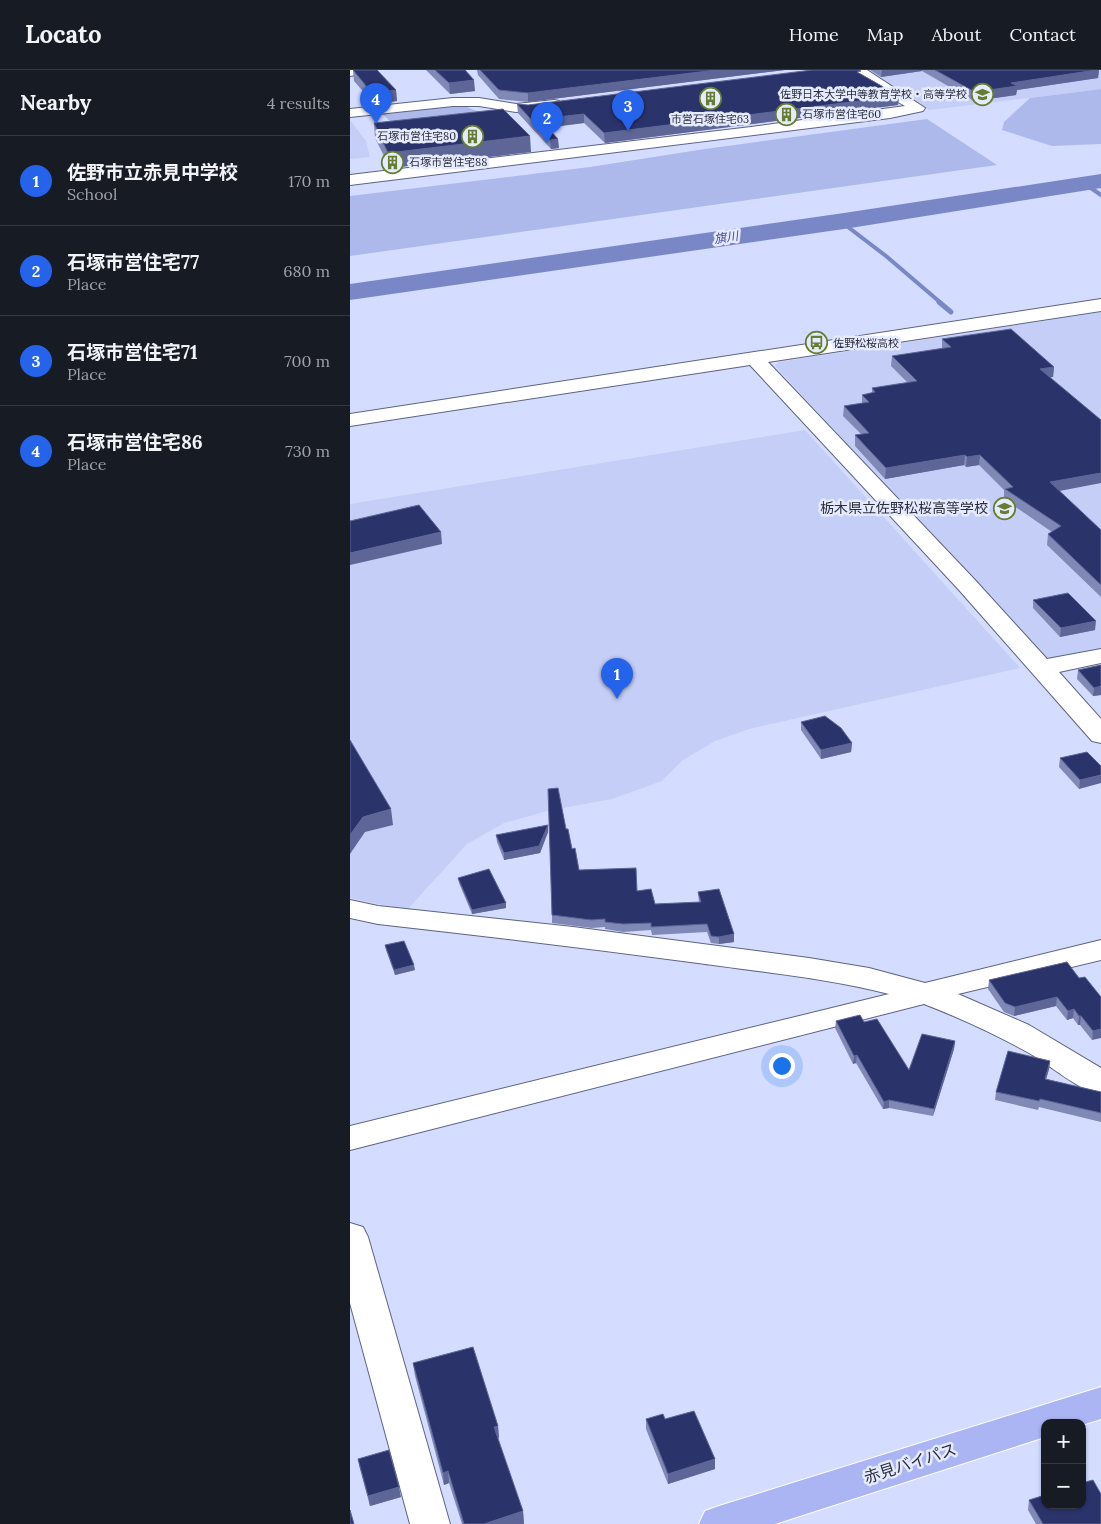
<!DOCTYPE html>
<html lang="en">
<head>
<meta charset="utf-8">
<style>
	body { margin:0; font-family:Lora,"Noto Sans JP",serif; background:#242831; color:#f1f3f6 }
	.controls { position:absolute; right:15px; bottom:15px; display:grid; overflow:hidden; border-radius:10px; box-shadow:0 1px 4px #0004 }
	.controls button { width:45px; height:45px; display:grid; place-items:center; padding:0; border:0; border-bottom:1px solid #363941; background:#171b24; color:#f1f3f6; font:25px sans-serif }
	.you { position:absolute; left:431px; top:995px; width:18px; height:18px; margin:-12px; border:4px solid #fff; border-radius:50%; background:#1a73e8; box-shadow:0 0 0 8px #1a73e833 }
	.badge { display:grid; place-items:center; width:32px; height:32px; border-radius:50%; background:#2563eb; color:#fff; font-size:16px; font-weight:700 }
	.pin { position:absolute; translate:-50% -41px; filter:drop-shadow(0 1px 2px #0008) }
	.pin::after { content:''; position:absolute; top:26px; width:18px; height:15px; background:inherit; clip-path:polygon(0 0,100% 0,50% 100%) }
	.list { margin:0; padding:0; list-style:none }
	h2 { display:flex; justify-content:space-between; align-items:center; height:65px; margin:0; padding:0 20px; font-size:21px }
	h2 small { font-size:16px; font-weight:400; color:#9ea1a6 }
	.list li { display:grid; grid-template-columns:32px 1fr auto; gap:15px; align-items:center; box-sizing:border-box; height:90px; padding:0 20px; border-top:1px solid #363941 }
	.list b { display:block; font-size:19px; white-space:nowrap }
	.list p { margin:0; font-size:16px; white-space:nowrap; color:#9ea1a6 }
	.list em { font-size:16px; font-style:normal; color:#9ea1a6 }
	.map { position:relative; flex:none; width:751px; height:1454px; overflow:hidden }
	header { display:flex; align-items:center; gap:30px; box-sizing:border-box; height:70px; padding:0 25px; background:#171b24; border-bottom:1px solid #363941 }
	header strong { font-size:24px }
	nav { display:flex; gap:28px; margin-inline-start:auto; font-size:18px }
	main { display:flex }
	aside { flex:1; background:#171b24 }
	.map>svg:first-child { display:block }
</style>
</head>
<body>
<header>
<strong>Locato</strong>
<nav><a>Home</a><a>Map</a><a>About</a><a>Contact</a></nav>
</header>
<main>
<aside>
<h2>Nearby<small>4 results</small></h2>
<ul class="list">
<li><span class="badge">1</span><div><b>佐野市立赤見中学校</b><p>School</p></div><em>170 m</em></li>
<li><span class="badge">2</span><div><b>石塚市営住宅77</b><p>Place</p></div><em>680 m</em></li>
<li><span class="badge">3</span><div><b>石塚市営住宅71</b><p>Place</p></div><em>700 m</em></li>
<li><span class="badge">4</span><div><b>石塚市営住宅86</b><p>Place</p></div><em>730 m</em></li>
</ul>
</aside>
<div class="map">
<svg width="751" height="1454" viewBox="0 0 751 1454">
	<rect width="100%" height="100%" fill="#d4dcff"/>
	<g fill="#c5cef6">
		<path d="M 513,0 L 751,0 L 751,19 L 579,40 L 536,16 Z"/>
		<path d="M 0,50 L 16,71 L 20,87 L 0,89 Z"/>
		<path d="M 751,242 L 751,581 L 707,590 L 695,588 L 425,296 L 429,292 Z"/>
		<path d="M 455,360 L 670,598 L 399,659 L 365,671 L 333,690 L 312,711 L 262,729 L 201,740 L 154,753 L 117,774 L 57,840 L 0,828 L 0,434 Z"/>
	</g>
	<g fill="#adb9eb">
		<path d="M 751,19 L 751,74 L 702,76 L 652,60 L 654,52 L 680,28 Z"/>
		<path d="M 110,34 L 131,43 L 52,64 L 31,42 Z"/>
		<path d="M 577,49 L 647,95 L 0,186 L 0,126 L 240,97 L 355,79 Z"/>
	</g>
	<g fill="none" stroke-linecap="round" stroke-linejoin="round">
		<g stroke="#7a87c7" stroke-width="4">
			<path d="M 735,114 L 751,125"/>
			<path d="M 494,151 L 498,157 L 536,186 L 591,233"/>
		</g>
		<path stroke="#7a87c7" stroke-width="5" d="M 589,232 L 601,242"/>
		<path fill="#7a87c7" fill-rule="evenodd" d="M 751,104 L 751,118 L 494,159 L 0,230 L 0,214 L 494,143 Z"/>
		<defs>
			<g id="minor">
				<path d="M 0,0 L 21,0 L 19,3 L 0,6 Z"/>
				<path d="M 501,0 L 517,0 L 575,38 L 573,41 L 540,48 L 0,115 L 0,105 L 401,57 L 555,36 L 527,20 Z"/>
				<path d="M 103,28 L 129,28 L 166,34 L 204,30 L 209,31 L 211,34 L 209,37 L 204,38 L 166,42 L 129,36 L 103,36 L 0,47 L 0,39 Z"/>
				<path d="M 751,229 L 751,241 L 418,292 L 625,510 L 697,589 L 751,579 L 751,593 L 709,602 L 751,649 L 751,673 L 742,671 L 609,520 L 400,295 L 0,356 L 0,344 Z"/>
				<path d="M 0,830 L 28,836 L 223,857 L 459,888 L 519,898 L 575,913 L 751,870 L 751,890 L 608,924 L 679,955 L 751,998 L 751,1026 C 726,1018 701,996 679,983 C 645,964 610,948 574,934 L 0,1080 L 0,1056 L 539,924 C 477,908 412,902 348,893 C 242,879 135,866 28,854 L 0,848 Z"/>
				<path d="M 0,1153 L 13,1157 L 18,1167 L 100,1454 L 60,1454 L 0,1233 Z"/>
			</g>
			<path id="major" d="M 751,1317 L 751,1349 L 732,1355 L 732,1353 L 695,1353 L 695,1367 L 425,1454 L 349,1454 L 355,1441 L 369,1436 Z"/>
		</defs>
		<use href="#minor" stroke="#5d6481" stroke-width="2"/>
		<use href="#major" stroke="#fff" stroke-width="2"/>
		<use href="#minor" fill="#fff" fill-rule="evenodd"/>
		<use href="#major" fill="#acb5f3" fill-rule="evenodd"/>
	</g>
	<g fill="#8088b5">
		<path d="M 3,0 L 46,20 L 47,31 L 24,34 L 4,11 Z"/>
		<path d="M 76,0 L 115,0 L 125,21 L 100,24 Z"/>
		<path d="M 127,0 L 435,0 L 178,32 L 149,29 L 128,5 Z"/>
		<path d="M 520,0 L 749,0 L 748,8 L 667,20 L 666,25 L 624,31 L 572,1 L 531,7 Z"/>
		<path d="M 511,4 L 549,26 L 548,35 L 255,73 L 234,53 L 198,58 L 209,78 L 201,79 L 168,43 L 167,34 L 178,35 Z"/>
		<path d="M 24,53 L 181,82 L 40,98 L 25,68 Z"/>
		<path d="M 592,269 L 704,297 L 703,307 L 700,307 L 709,421 L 751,460 L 751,527 L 697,475 L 698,464 L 702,462 L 654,429 L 654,420 L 629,395 L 616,397 L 614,395 L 535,409 L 505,376 L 505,365 L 511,364 L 493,346 L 494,336 L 512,333 L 512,325 L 522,323 L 522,318 L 558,313 L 541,296 L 542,286 L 592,279 Z"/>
		<path d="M 683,530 L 745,560 L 710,567 L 683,538 Z"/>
		<path d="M 751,595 L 751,625 L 743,626 L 727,609 L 728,600 Z"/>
		<path d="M 451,652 L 502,673 L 501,682 L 471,689 L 451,660 Z"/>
		<path d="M 737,682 L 729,719 L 709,697 L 710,688 Z"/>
		<path d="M 198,755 L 198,762 L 190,783 L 154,790 L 147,772 L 146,765 Z"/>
		<path d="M 216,759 L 229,800 L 287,821 L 305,834 L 349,832 L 348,822 L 384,872 L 369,874 L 361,873 L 357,862 L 302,865 L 301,860 L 273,862 L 255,859 L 255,857 L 242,858 L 202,853 L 202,845 Z"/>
		<path d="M 108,808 L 156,838 L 122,844 L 109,813 Z"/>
		<path d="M 35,875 L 65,900 L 45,905 L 36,880 Z"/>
		<path d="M 729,908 L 751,927 L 742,970 L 730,955 L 728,955 L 723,948 L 717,950 L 706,936 L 664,946 L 654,942 L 638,919 L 639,910 Z"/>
		<path d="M 486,951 L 514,952 L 559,1000 L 605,971 L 604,979 L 583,1046 L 539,1038 L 533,1039 L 506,993 L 503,994 L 485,958 Z"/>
		<path d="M 700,991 L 699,999 L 696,1009 L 751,1022 L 751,1052 L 689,1037 L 688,1040 L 645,1030 L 646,1022 Z"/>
		<path d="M 63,1293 L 148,1356 L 149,1368 L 147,1369 L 173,1441 L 174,1454 L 112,1454 L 99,1413 L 94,1415 L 65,1306 Z"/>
		<path d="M 296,1349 L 315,1349 L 365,1399 L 318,1414 L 296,1359 Z"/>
		<path d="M 8,1389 L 51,1427 L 20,1436 L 10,1399 Z"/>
		<path d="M 679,1430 L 751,1454 L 686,1454 L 678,1440 Z"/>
	</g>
	<g fill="#5e6697">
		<path d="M 366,0 L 435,0 L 178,32 L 178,23 Z"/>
		<path d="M 532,0 L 572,0 L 572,1 L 531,7 Z"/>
		<path d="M 746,0 L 749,0 L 748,8 L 667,20 L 666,25 L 624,31 L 625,22 L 661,13 Z"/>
		<path d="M 124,10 L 125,21 L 100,24 L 99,13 Z"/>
		<path d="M 46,20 L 47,31 L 24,34 L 22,23 Z"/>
		<path d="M 549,26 L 548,35 L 255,73 L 254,63 Z"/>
		<path d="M 234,44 L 234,53 L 190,58 L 190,49 Z"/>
		<path d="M 180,66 L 181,82 L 40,98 L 38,83 Z"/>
		<path d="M 208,69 L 209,78 L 201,79 L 200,70 Z"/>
		<path d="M 704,297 L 703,307 L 690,309 L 690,299 Z"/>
		<path d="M 615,385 L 614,395 L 535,409 L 536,398 Z"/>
		<path d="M 630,385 L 629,395 L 616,397 L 617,387 Z"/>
		<path d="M 751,403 L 751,413 L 699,423 L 700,412 Z"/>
		<path d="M 91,462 L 92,474 L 0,495 L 0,483 Z"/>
		<path d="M 746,551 L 745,560 L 710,567 L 711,558 Z"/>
		<path d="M 751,616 L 751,625 L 743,626 L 744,618 Z"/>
		<path d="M 502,673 L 501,682 L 471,689 L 471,680 Z"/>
		<path d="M 751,705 L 751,713 L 729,719 L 730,710 Z"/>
		<path d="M 41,739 L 43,755 L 15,762 L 0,784 L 0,765 L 13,747 Z"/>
		<path d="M 198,755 L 198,762 L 190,783 L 154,790 L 154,783 Z"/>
		<path d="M 156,833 L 156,838 L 122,844 L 122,840 Z"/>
		<path d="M 384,864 L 384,872 L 369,874 L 369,867 Z"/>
		<path d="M 64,895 L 65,900 L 45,905 L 44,900 Z"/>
		<path d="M 707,927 L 706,936 L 664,946 L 665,937 Z"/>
		<path d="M 724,939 L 723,948 L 717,950 L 718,941 Z"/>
		<path d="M 729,946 L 731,946 L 730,955 L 728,955 Z"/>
		<path d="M 751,959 L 751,968 L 742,970 L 743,961 Z"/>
		<path d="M 605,971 L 604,979 L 583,1046 L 584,1039 Z"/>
		<path d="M 507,985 L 506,993 L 503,994 L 504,986 Z"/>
		<path d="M 700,991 L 699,999 L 694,1017 L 695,1009 Z"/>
		<path d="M 539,1030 L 539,1038 L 533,1039 L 534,1032 Z"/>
		<path d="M 148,1356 L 149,1368 L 145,1369 L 144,1357 Z"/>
		<path d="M 365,1389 L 365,1399 L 318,1414 L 318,1404 Z"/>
		<path d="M 98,1401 L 99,1413 L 94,1415 L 93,1403 Z"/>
		<path d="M 49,1417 L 51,1427 L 20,1436 L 18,1426 Z"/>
		<path d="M 173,1441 L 174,1454 L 134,1454 Z"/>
	</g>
	<g fill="#2b336b" stroke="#5e6697">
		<path d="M 3,0 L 27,0 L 46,20 L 22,23 Z"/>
		<path d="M 85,0 L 115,0 L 124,10 L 99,13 Z"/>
		<path d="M 130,0 L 366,0 L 178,23 L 149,20 Z"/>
		<path d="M 462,0 L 509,0 L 511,1 L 507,2 L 549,26 L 254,63 L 234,44 L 190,49 L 208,69 L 200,70 L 167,34 L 178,35 Z"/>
		<path d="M 585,0 L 746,0 L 661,13 L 667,16 L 625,22 Z"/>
		<path d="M 153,39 L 180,66 L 38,83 L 24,53 Z"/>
		<path d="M 661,259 L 704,297 L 690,299 L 751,350 L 751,403 L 700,412 L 751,460 L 751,515 L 698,464 L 711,456 L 655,419 L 663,417 L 630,385 L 617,387 L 615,385 L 536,398 L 505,365 L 519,363 L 494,336 L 519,332 L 512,325 L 525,322 L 522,318 L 567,311 L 542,286 L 601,277 L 592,269 Z"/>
		<path d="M 69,435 L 91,462 L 0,483 L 0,451 Z"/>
		<path d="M 718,523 L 746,551 L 711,558 L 683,530 Z"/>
		<path d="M 751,595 L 751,616 L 744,618 L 728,600 Z"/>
		<path d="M 475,646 L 491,658 L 502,673 L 471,680 L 451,652 Z"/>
		<path d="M 0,670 L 41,739 L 13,747 L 0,765 Z"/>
		<path d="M 737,682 L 751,696 L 751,705 L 730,710 L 710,688 Z"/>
		<path d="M 208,718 L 216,759 L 218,759 L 222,779 L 225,778 L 229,800 L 286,798 L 287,821 L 301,819 L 305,834 L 351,832 L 348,822 L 369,819 L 384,864 L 369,867 L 361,866 L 357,854 L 301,857 L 301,853 L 273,854 L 255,852 L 255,849 L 241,850 L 202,845 L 198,719 Z"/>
		<path d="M 198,755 L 189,776 L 154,783 L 146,765 Z"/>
		<path d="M 139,799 L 156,833 L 122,840 L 108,808 Z"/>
		<path d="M 54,871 L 64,895 L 44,900 L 35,875 Z"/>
		<path d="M 717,892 L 729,908 L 735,907 L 751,927 L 751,959 L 743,961 L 731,946 L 729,946 L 724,939 L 718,941 L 707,927 L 665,937 L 655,933 L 639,910 Z"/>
		<path d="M 510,945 L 514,952 L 527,949 L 559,1000 L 572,964 L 605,971 L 584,1039 L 539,1030 L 534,1032 L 507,985 L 504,986 L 486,951 Z"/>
		<path d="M 658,981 L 700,991 L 695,1009 L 751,1022 L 751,1043 L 690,1029 L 689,1031 L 646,1022 Z"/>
		<path d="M 123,1277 L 148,1356 L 144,1357 L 173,1441 L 134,1454 L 114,1454 L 98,1401 L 93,1403 L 63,1293 Z"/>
		<path d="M 344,1341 L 365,1389 L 318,1404 L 296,1349 L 313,1344 L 315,1349 Z"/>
		<path d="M 39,1380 L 49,1417 L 18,1426 L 8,1389 Z"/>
		<path d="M 743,1410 L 751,1424 L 751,1454 L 693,1454 L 679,1430 L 695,1425 L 695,1435 L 732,1435 L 732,1413 Z"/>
		<path d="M 0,1440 L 4,1454 L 0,1454 Z"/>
	</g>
	<defs>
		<symbol id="school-ring" viewBox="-11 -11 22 22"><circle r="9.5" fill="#e5eaff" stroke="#657d30" stroke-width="1.5"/><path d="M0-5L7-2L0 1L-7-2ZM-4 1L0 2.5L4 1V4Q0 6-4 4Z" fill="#657d30"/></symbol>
		<symbol id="building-ring" viewBox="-11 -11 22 22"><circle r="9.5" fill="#e5eaff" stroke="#657d30" stroke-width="1.5"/><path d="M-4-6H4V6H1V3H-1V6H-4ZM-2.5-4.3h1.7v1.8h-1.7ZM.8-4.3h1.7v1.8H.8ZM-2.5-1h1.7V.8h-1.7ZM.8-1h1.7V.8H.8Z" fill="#657d30"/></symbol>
		<symbol id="bus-ring" viewBox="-11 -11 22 22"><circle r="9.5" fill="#e5eaff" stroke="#657d30" stroke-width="1.5"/><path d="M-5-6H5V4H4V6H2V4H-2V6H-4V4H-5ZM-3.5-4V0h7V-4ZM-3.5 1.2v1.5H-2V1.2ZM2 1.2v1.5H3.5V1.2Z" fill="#657d30"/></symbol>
	</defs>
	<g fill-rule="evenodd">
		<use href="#school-ring" x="620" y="12" width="25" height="25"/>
		<use href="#building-ring" x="348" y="16" width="25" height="25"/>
		<use href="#building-ring" x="424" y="32" width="25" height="25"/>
		<use href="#building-ring" x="110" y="54" width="25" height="25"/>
		<use href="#building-ring" x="30" y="80" width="25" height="25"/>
		<use href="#bus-ring" x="454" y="260" width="25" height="25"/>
		<use href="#school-ring" x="642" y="426" width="25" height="25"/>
	</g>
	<g text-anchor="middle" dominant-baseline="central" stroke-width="5" stroke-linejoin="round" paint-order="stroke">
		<g font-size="11" fill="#2b2e3b" stroke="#e5eaff" text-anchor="start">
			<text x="617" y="24" text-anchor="end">佐野日本大学中等教育学校・高等学校</text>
			<text x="452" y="44">石塚市営住宅60</text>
			<text x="360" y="49" text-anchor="middle">市営石塚住宅63</text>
			<text x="106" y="66" text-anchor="end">石塚市営住宅80</text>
			<text x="59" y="92">石塚市営住宅88</text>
			<text x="483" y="273">佐野松桜高校</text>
		</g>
		<g font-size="12" font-style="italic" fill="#404a98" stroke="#e5eaff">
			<text transform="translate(376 167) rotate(-8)">旗川</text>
		</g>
		<g font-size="14" fill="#2b2e3b" stroke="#e5eaff" text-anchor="end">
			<text x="638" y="438">栃木県立佐野松桜高等学校</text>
		</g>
		<g font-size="16" fill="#2b2e3b" stroke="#e5eaff">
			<text transform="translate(560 1393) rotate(-18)">赤見バイパス</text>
		</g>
	</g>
</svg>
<div class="controls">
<button>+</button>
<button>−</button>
</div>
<div class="you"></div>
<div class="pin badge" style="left:267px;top:629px">1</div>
<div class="pin badge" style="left:197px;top:73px">2</div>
<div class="pin badge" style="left:278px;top:61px">3</div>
<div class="pin badge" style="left:26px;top:54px">4</div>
</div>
</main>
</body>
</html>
